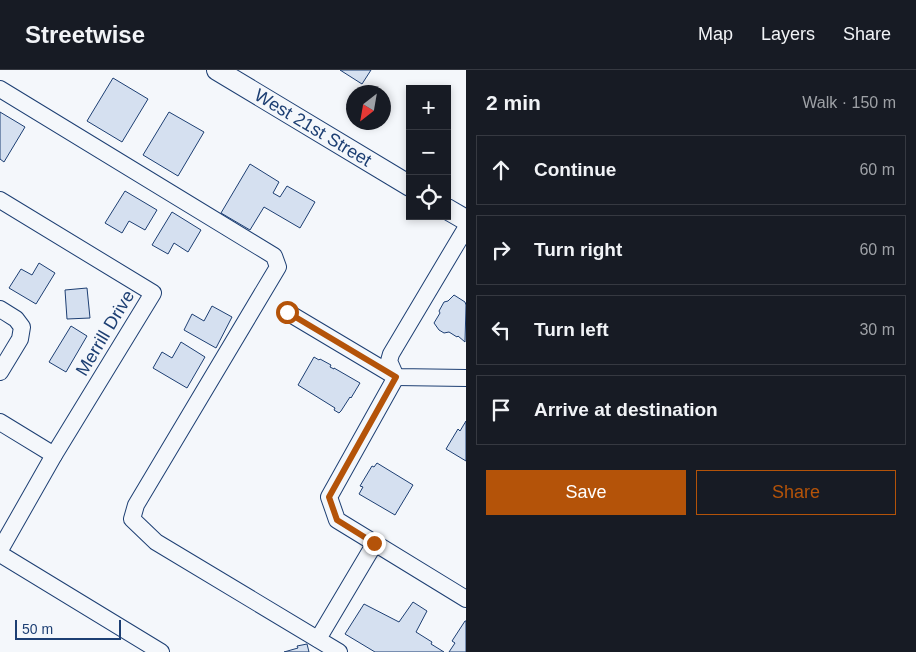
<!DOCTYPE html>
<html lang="en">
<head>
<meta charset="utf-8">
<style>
	body { margin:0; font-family:Arial,sans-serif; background:#242831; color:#f1f3f6 }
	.controls { position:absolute; right:15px; top:15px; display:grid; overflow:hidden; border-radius:0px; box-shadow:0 2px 8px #0003 }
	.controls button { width:45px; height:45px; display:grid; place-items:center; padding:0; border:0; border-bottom:1px solid #363941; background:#171b24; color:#f1f3f6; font:25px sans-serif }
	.compass { position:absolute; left:346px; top:15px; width:45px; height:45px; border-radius:50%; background:#171b24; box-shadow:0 2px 8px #0003; rotate:211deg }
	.scale { position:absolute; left:15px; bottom:12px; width:106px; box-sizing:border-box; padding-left:5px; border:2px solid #1d3f73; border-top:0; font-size:14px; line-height:18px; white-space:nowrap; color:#1d3f73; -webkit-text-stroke:4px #f4f7fb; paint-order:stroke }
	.stop { position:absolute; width:15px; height:15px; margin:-11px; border:4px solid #b45309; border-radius:50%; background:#fff }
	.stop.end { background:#b45309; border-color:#fff; box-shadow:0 1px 5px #0008 }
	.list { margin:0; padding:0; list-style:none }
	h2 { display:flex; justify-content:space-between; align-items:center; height:65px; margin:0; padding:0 20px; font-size:21px }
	h2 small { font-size:16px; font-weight:400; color:#9ea1a6 }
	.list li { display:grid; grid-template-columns:32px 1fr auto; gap:15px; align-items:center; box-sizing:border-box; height:70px; margin:0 10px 10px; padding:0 10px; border:1px solid #363941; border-radius:0px }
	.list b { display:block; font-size:19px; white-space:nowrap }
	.list em { font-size:16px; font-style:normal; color:#9ea1a6 }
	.actions { display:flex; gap:10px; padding:15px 20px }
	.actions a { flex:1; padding:11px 0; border:1px solid #b45309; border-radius:0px; text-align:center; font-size:18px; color:#b45309 }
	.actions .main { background:#b45309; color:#fff }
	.icon { flex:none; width:28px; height:28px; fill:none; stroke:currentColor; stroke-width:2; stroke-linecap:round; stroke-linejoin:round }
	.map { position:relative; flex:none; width:466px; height:582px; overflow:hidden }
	header { display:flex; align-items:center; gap:30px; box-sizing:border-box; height:70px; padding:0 25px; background:#171b24; border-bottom:1px solid #363941 }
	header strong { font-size:24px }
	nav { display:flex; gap:28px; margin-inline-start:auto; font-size:18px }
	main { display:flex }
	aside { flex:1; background:#171b24 }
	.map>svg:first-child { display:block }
</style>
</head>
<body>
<header>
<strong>Streetwise</strong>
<nav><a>Map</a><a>Layers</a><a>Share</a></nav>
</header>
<main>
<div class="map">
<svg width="466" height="582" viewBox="0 0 466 582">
	<rect width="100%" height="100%" fill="#f4f7fb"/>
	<g fill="#d5e0f0" stroke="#1d3f73">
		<path d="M 340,0 L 371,0 L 362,14 Z"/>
		<path d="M 113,8 L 148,29 L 122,72 L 87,51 Z"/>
		<path d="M 0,42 L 25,57 L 4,92 L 0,89 Z"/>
		<path d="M 169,42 L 204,62 L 178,106 L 143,85 Z"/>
		<path d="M 250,94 L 279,112 L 273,123 L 280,127 L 287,116 L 315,132 L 300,158 L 264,137 L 250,160 L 221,143 Z"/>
		<path d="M 125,121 L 157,140 L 145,160 L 129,151 L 122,163 L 105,153 Z"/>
		<path d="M 172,142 L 201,160 L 188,182 L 174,173 L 168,184 L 152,175 Z"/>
		<path d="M 39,193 L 55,203 L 36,234 L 9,218 L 21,199 L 32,205 Z"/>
		<path d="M 87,218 L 90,248 L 67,249 L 65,220 Z"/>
		<path d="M 454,225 L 465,232 L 466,235 L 465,272 L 458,266 L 457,267 L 449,262 L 444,263 L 439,260 L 434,253 L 440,243 L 439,241 L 444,232 L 448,231 Z"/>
		<path d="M 212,236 L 232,247 L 216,278 L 184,260 L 192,244 L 204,251 Z"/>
		<path d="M 71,256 L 87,266 L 66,302 L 49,292 Z"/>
		<path d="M 181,272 L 205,287 L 187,318 L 153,298 L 162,282 L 172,288 Z"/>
		<path d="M 314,287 L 319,290 L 320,289 L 331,295 L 330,297 L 334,299 L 334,298 L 360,313 L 351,328 L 350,327 L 341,341 L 339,343 L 334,340 L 335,338 L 298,315 Z"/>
		<path d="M 466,351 L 466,391 L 446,379 L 458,359 L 460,361 Z"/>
		<path d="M 377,393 L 413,415 L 395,445 L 359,424 L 363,417 L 360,416 L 372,396 L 374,397 Z"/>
		<path d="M 413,532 L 427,541 L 416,562 L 432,572 L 431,574 L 444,582 L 375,582 L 345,564 L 364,534 L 399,552 Z"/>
		<path d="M 465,551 L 466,551 L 466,582 L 449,582 L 455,573 L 452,571 Z"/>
		<path d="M 307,574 L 309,582 L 284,582 L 298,578 L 297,576 Z"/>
	</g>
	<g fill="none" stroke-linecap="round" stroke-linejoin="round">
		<defs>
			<g id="minor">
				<path d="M 0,19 L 274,186 L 278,197 L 136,435 L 132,449 L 156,472 L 339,582"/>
				<path d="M 0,130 L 153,223 L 54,385 L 0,480"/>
				<path d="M 466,158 L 391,284 L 389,291 L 396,307 L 329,427 L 337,450 L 466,529"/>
				<path d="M 0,239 L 16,249 L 22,257 L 20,269 L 0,302"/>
				<path d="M 287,242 L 396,307 L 466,308"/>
				<path d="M 0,352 L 54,385"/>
				<path d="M 0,484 L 161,582"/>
				<path d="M 318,569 L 375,473"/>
			</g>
			<g id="major">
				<path id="s1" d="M 217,0 L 410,116"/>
				<path d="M 447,139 L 466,150"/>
			</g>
		</defs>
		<use href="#minor" stroke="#1d3f73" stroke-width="18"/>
		<use href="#major" stroke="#1d3f73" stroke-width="22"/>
		<use href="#minor" stroke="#f4f7fb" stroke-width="16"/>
		<use href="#major" stroke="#f4f7fb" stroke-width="20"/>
	</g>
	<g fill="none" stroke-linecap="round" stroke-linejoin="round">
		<path stroke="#b45309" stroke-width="6" d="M 287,242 L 396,307 L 329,427 L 337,450 L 374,473"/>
	</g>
	<g text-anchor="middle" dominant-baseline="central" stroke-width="4" stroke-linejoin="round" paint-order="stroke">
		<g font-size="18" fill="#1d3f73" stroke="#f4f7fb">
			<text stroke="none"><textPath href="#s1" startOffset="112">West 21st Street</textPath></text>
			<text transform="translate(105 263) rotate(-59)">Merrill Drive</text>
		</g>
	</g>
</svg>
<div class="controls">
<button>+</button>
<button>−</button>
<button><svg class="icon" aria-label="locate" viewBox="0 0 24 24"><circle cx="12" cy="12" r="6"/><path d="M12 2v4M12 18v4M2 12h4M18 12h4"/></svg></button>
</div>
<svg class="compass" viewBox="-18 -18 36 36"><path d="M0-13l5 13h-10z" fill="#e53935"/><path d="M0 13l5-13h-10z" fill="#9ea1a6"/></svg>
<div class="scale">50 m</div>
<div class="stop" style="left:287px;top:242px"></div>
<div class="stop end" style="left:374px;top:473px"></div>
</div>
<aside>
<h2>2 min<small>Walk · 150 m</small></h2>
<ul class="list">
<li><svg class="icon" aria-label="ahead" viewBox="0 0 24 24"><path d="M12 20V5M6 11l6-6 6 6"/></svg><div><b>Continue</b></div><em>60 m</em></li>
<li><svg class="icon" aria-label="right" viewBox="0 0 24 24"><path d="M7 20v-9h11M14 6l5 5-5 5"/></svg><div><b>Turn right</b></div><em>60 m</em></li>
<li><svg class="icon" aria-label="left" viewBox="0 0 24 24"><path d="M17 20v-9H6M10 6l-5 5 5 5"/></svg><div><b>Turn left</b></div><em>30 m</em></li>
<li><svg class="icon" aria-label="arrive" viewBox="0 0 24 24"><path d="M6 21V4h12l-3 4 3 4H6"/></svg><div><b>Arrive at destination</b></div></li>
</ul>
<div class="actions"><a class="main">Save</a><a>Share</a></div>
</aside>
</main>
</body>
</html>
